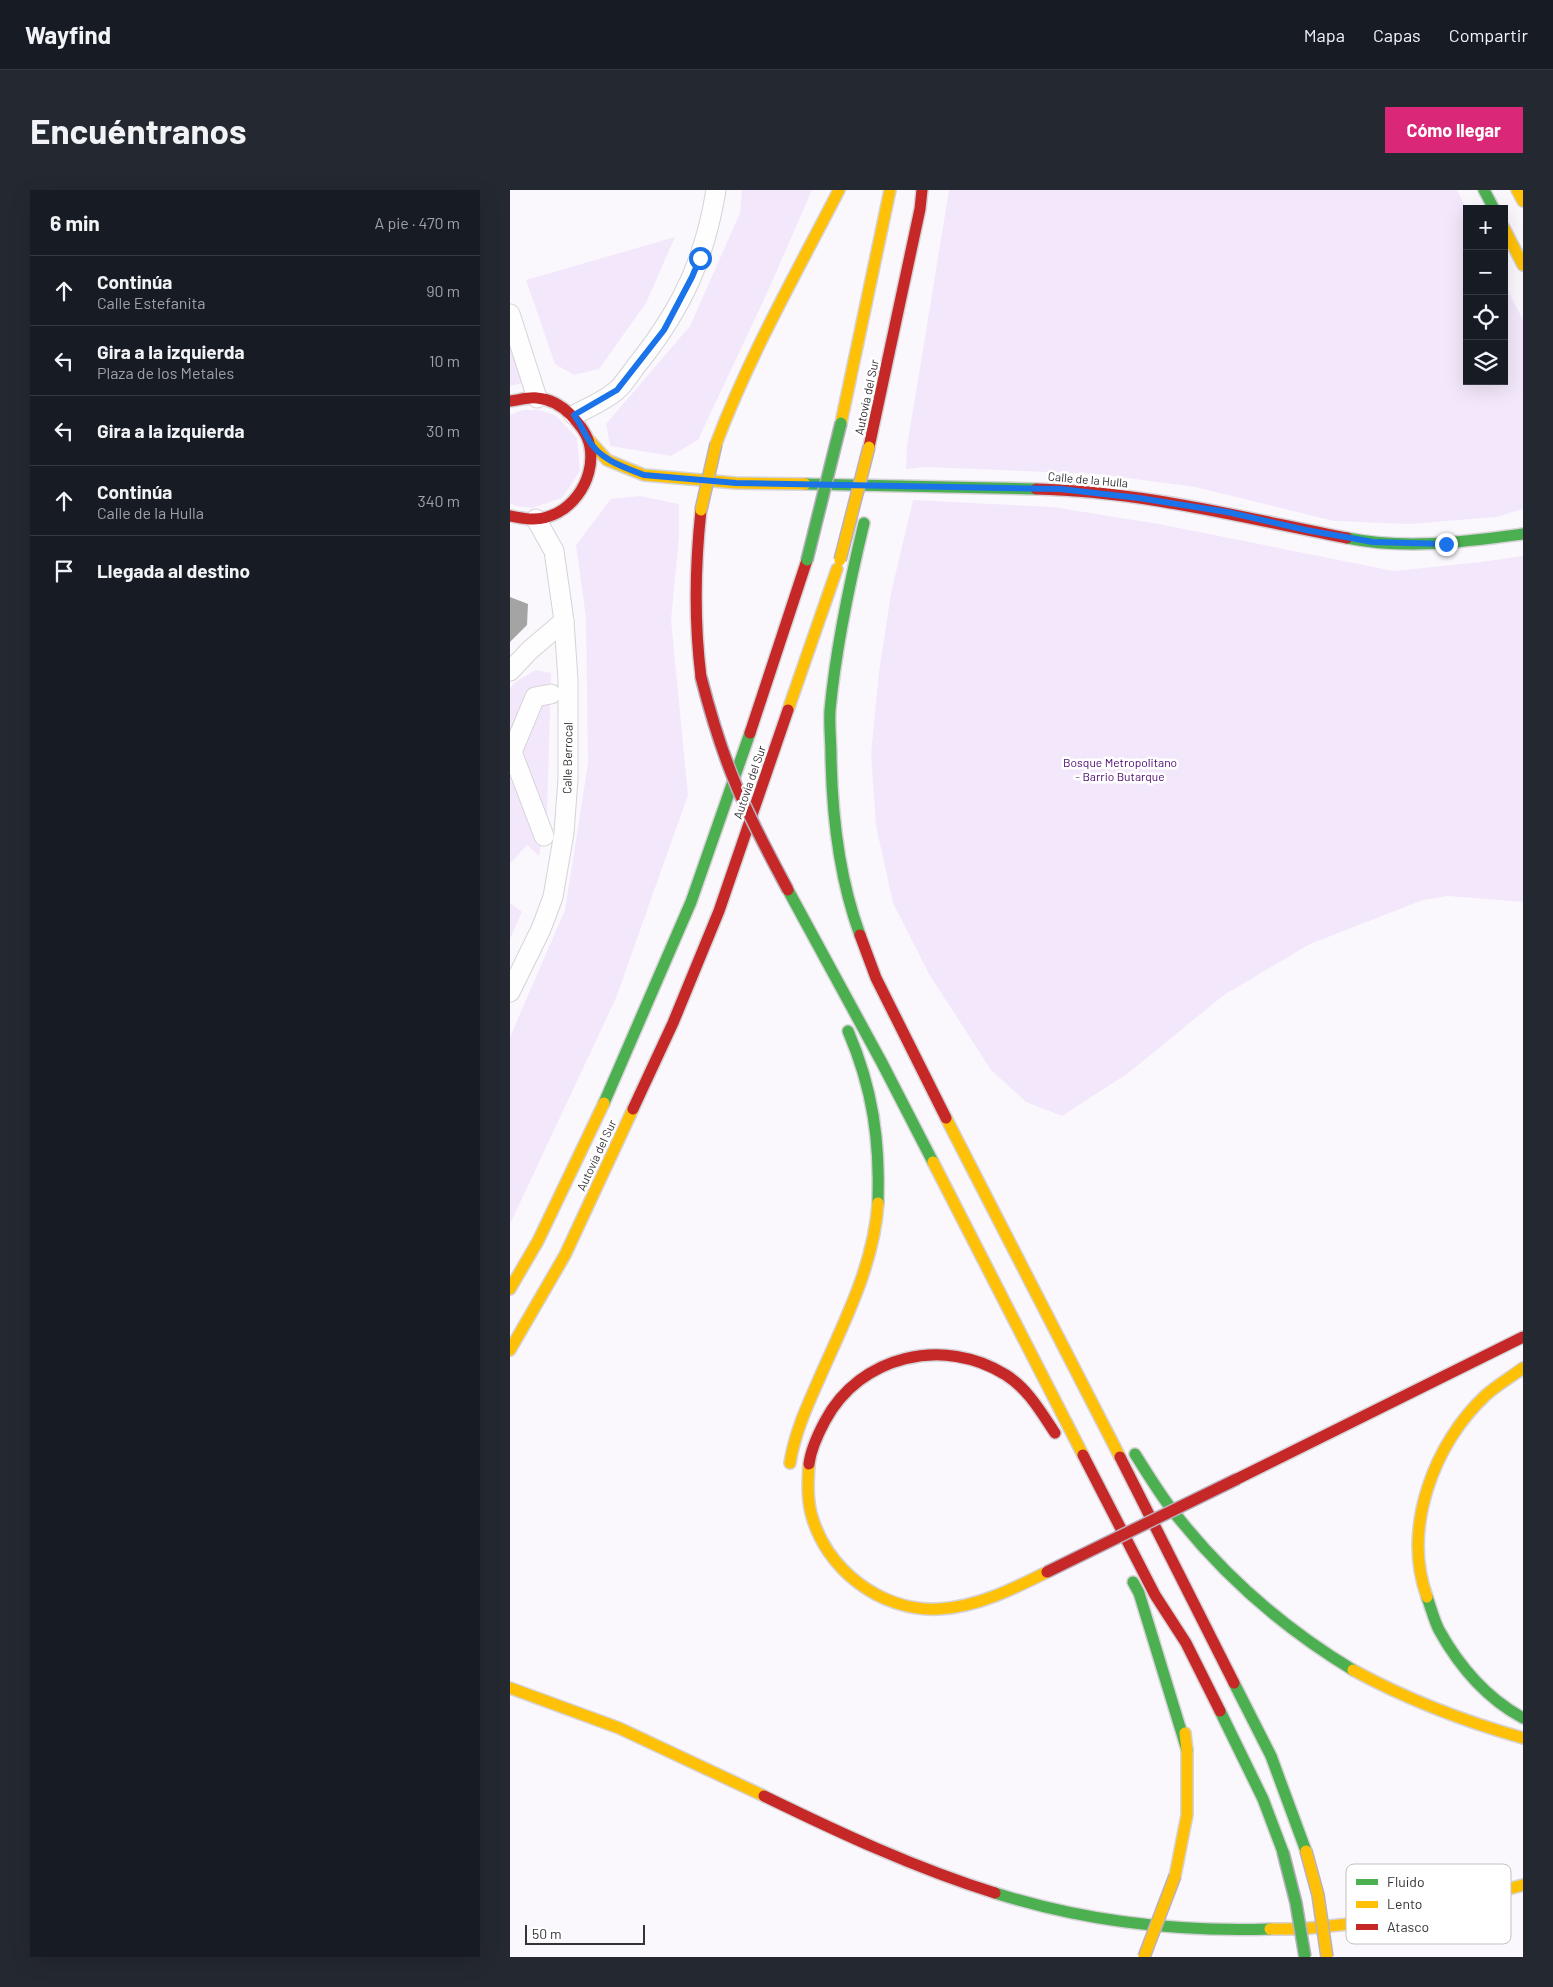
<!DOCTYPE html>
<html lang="es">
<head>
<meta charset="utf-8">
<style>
	body { margin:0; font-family:Barlow,sans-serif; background:#242831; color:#f1f3f6 }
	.controls { position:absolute; right:15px; top:15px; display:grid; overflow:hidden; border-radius:0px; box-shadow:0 5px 20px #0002 }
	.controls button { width:45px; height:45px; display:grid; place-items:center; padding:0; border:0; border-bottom:1px solid #363941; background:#171b24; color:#f1f3f6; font:25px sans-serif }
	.scale { position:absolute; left:15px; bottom:12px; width:120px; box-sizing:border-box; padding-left:5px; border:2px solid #363337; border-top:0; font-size:14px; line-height:18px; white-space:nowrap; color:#363337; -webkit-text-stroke:4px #fff; paint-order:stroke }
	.stop { position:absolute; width:15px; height:15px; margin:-11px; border:4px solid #1a73e8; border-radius:50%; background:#fff }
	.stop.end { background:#1a73e8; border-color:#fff; box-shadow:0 1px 5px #0008 }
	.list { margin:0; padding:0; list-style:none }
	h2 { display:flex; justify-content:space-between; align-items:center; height:65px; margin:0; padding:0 20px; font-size:21px }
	h2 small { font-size:16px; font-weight:400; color:#9ea1a6 }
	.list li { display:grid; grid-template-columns:32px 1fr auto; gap:15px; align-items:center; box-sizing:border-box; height:70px; padding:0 20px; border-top:1px solid #363941 }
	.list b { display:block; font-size:19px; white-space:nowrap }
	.list p { margin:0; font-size:16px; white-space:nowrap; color:#9ea1a6 }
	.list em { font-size:16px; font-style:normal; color:#9ea1a6 }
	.icon { flex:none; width:28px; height:28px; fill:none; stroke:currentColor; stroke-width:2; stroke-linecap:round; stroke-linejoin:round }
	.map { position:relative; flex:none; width:1013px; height:1767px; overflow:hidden; border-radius:0px }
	header { display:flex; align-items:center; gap:30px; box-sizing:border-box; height:70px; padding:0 25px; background:#171b24; border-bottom:1px solid #363941 }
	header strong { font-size:24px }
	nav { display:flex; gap:28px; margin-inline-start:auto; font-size:18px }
	.intro { display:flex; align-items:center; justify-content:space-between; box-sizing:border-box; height:120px; padding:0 30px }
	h1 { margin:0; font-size:35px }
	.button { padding:12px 22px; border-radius:0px; background:#db2777; color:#fff; font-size:18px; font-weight:700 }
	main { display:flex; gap:30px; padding:0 30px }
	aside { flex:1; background:#171b24; border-radius:0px; box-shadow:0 5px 20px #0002 }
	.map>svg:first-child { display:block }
</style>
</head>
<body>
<header>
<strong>Wayfind</strong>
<nav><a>Mapa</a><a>Capas</a><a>Compartir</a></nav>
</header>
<div class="intro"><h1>Encuéntranos</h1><a class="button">Cómo llegar</a></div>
<main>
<aside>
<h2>6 min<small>A pie · 470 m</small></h2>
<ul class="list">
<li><svg class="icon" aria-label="ahead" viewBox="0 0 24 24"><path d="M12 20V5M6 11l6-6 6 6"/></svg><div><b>Continúa</b><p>Calle Estefanita</p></div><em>90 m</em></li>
<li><svg class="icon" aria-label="left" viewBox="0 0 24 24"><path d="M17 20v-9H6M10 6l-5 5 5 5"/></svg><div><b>Gira a la izquierda</b><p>Plaza de los Metales</p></div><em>10 m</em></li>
<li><svg class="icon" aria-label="left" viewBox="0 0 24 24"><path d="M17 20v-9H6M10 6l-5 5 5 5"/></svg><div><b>Gira a la izquierda</b></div><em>30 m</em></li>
<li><svg class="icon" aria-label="ahead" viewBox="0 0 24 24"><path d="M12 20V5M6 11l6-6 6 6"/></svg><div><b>Continúa</b><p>Calle de la Hulla</p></div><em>340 m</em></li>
<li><svg class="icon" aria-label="arrive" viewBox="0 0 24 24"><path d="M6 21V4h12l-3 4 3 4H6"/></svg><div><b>Llegada al destino</b></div></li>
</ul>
</aside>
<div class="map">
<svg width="1013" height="1767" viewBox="0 0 1013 1767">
	<rect width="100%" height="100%" fill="#fbf8fd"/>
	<g fill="#f3e8fb">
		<path d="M 232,0 L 302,0 L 258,101 L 188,250 L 161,266 L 100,256 L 96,234 L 180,136 L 230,23 Z"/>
		<path d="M 439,0 L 947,0 L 957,20 L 957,191 L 994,191 L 994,93 L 1013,130 L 1013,319 L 986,327 L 899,334 L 824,331 L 685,297 L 587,284 L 414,277 L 396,279 L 397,257 Z"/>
		<path d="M 165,47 L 136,113 L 89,179 L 64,185 L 45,174 L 16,90 Z"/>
		<path d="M 0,151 L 14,193 L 0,196 Z"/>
		<path d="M 13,220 L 29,220 L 45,225 L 67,248 L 70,281 L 52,308 L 22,318 L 6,316 L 0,313 L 0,225 Z"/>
		<path d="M 130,306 L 169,314 L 169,347 L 161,430 L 178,605 L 106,808 L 0,1034 L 0,847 L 55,720 L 78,573 L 76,428 L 66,355 L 101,309 Z"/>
		<path d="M 403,310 L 543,317 L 649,334 L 884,381 L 971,372 L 1013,366 L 1013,712 L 938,706 L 913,710 L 800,754 L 714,805 L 617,884 L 552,926 L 516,912 L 481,880 L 419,784 L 383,713 L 366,636 L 361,564 L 369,482 L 381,403 Z"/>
		<path d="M 26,480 L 41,483 L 37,629 L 29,666 L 17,655 L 0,674 L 0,498 L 7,491 Z"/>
		<path d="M 0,713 L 12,722 L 0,749 Z"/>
	</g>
	<path fill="#a4a4a4" d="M 0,407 L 18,414 L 17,435 L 0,452 Z"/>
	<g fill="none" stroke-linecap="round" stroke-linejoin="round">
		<defs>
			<g id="street">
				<path d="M 0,124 L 27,208"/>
				<path d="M 64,225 C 77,218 95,211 107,200 C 116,192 123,179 131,170 C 173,116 195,68 206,0"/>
				<path d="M 0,481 L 20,460 L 54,431"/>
				<path d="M 0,562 L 2,562 L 25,507 L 41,504"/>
				<path d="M 2,562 L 34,646"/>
				<path d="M 0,802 L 31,739 L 43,707 L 54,643 L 58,589 L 58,490 L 54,431 L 44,361 L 26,329"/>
			</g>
			<g id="fast">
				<path d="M 974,0 L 984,19"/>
				<path d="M 295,294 L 526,299"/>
				<path d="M 837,348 C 897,360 953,352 1013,344"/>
				<path d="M 278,700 L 372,873 L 423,972"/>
				<path d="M 350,745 C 329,688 322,626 321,566 C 321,551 319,535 320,520 C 326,456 339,395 354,333"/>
				<path d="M 338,841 C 363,899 370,951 368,1013"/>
				<path d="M 94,913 L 181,712 L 240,543"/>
				<path d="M 625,1264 C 637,1283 649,1303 663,1321 C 712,1384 775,1439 843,1480"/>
				<path d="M 623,1392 L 629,1403 L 677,1560"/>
				<path d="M 917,1407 C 921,1418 924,1430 929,1440 C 949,1476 976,1508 1013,1528"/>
				<path d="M 724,1493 L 761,1566 L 796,1661"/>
				<path d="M 710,1521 L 753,1609 L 773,1662"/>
				<path d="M 485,1703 C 573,1731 668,1742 760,1739"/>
			</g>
			<g id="slow">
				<path d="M 1007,0 L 1013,11"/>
				<path d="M 994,38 L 1013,75"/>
				<path d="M 331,233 L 380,0"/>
				<path d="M 79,250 L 97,270 L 134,285 L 226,293 L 295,294"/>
				<path d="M 206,254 C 239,166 286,84 329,0"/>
				<path d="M 278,520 L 327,379"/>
				<path d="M 436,928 L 610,1267"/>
				<path d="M 423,972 L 573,1265"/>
				<path d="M 0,1099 L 28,1051 L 94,913"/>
				<path d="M 0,1160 L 55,1065 L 123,919"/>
				<path d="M 280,1273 C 285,1240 300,1210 313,1180 C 337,1126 364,1073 368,1013"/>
				<path d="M 299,1274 C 298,1290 297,1307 301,1323 C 315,1379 371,1422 429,1419 C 467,1417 503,1399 537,1382"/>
				<path d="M 917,1407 C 892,1338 924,1253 976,1205 C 987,1195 1001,1187 1013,1178"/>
				<path d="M 843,1480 C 898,1510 953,1531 1013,1548"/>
				<path d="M 0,1498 L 109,1538 L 254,1606"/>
				<path d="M 665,1686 L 677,1625 L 677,1560 L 675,1543"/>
				<path d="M 760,1739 L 791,1739 L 858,1732 L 956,1710 L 1013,1695"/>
			</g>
			<g id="jam">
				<path d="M 0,211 C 9,210 18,207 27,208 C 40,209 51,215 61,225 C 69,234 78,244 80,257 C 86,291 59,329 23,329 C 15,329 7,327 0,326"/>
				<path d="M 359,257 L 410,19 L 412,0"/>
				<path d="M 526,299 C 631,301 734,328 837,348"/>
				<path d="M 191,320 C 185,376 184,431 191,487"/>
				<path d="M 240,543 L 297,370"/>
				<path d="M 350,745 L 366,788 L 436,928"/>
				<path d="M 123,919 L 163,833 L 209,721 L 278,520"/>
				<path d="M 573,1265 L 645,1405 L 676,1453 L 710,1521"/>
				<path d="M 610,1267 L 724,1493"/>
				<path d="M 299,1274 C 301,1258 308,1244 315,1231 C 350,1165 434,1146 496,1185 C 518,1199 531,1222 545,1243"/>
				<path d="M 727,1289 L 1013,1147"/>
				<path d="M 254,1606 C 330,1643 405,1678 485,1703"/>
			</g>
		</defs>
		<use href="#street" stroke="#d5d3d7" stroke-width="21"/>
		<use href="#fast" stroke="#d5d3d7" stroke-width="14"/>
		<use href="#slow" stroke="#d5d3d7" stroke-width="14"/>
		<use href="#jam" stroke="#d5d3d7" stroke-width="14"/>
		<use href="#street" stroke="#fefeff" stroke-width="19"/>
		<use href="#fast" stroke="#4caf50" stroke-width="11"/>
		<use href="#slow" stroke="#ffc107" stroke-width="11"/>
		<use href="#jam" stroke="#c62828" stroke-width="11"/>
		<defs>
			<g id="fast-bridge">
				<path d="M 297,370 L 331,233"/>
				<path d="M 773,1662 L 786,1713 L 795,1767"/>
			</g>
			<g id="slow-bridge">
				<path d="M 191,320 L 206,254"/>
				<path d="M 330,370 L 359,257"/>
				<path d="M 796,1661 L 808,1705 L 817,1767"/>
				<path d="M 634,1767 L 665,1686"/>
			</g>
			<g id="jam-bridge">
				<path d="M 191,487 C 200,522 210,556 224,590 C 239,628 259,664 278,700"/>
				<path d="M 537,1382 L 727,1289"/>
			</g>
		</defs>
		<use href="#fast-bridge" stroke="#bab1c0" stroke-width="14" stroke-linecap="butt"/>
		<use href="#slow-bridge" stroke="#bab1c0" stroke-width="14" stroke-linecap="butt"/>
		<use href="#jam-bridge" stroke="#bab1c0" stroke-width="14" stroke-linecap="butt"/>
		<use href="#fast-bridge" stroke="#4caf50" stroke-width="11"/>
		<use href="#slow-bridge" stroke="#ffc107" stroke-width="11"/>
		<use href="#jam-bridge" stroke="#c62828" stroke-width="11"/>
	</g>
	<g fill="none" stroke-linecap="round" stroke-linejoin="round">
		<path stroke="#1a73e8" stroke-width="6" d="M 190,68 L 182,87 L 154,140 L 107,200 L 64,225 C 70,233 73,241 78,249 C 90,270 113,277 134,285 L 226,293 L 550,299 L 629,308 L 717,322 L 796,340 L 863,352 L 936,354"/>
	</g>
	<g text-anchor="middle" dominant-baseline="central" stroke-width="5" stroke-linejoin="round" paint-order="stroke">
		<g font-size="12" fill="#363337" stroke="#fff">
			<text transform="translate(356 207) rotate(-78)">Autovía del Sur</text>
			<text transform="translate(578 289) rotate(5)">Calle de la Hulla</text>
			<text transform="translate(57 568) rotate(-89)">Calle Berrocal</text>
			<text transform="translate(239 592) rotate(-71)">Autovía del Sur</text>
			<text transform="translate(86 965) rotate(-65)">Autovía del Sur</text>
		</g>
		<g font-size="12" fill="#4c086c" stroke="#fff">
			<text x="610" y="572">Bosque Metropolitano<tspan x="610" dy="14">- Barrio Butarque</tspan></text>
		</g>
	</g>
	<rect x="836" y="1674" width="165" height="80" rx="8" fill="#fff" stroke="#c3c2c3" stroke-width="1"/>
	<rect x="846" y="1689" width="22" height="6" fill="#4caf50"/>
	<rect x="846" y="1711" width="22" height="7" fill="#ffc107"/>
	<rect x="846" y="1734" width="22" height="6" fill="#c62828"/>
	<g font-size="14" fill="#363337">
		<text x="877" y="1697">Fluido</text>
		<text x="877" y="1719">Lento</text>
		<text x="877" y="1742">Atasco</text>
	</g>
</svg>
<div class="controls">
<button>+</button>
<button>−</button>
<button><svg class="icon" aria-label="locate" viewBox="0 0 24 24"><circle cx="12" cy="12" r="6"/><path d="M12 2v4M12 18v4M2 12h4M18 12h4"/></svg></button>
<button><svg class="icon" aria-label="layers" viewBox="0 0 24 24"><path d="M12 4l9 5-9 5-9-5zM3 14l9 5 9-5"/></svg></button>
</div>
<div class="scale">50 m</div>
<div class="stop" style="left:190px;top:68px"></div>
<div class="stop end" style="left:936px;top:354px"></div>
</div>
</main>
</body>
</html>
